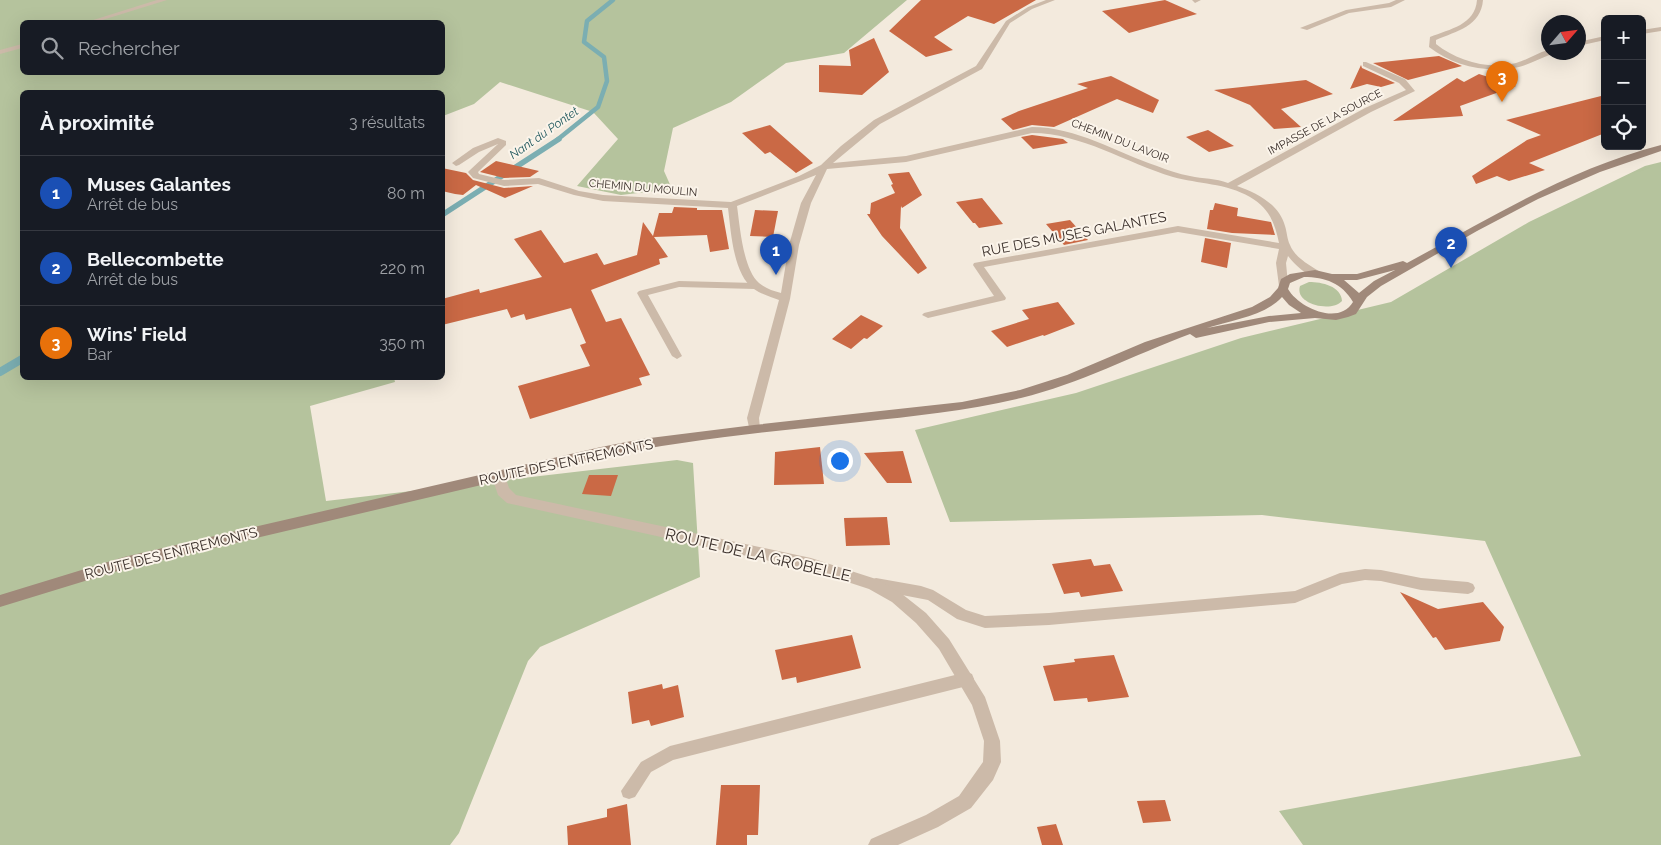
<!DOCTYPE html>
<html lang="fr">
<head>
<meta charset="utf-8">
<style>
	body { margin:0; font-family:Raleway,sans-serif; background:#20242c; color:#f1f3f6 }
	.controls { position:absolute; right:15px; top:15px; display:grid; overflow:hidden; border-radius:8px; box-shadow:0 5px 20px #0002 }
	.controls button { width:45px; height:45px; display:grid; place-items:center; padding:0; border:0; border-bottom:1px solid #363941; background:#171b24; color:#f1f3f6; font:25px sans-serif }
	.compass { position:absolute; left:1541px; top:15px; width:45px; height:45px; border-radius:50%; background:#171b24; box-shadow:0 5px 20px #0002; rotate:62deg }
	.you { position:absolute; left:839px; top:460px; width:18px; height:18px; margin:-12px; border:4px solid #fff; border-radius:50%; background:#1a73e8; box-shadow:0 0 0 8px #1a73e833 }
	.badge { display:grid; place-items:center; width:32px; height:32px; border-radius:50%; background:#92acb1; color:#fff; font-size:16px; font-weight:700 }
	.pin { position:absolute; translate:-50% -41px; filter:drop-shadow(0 1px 2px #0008) }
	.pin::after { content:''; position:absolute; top:26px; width:18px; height:15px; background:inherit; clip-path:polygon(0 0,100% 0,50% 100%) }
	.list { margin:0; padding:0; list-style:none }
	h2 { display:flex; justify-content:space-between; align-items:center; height:65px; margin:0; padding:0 20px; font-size:21px }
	h2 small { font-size:16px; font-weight:400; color:#9ea1a6 }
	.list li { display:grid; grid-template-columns:32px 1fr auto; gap:15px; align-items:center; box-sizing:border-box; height:75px; padding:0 20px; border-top:1px solid #363941 }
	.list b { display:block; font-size:19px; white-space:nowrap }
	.list p { margin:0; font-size:16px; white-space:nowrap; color:#9ea1a6 }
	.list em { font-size:16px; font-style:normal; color:#9ea1a6 }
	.icon { flex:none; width:28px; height:28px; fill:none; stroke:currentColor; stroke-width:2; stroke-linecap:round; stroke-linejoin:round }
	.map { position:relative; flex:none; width:1661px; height:845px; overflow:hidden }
	.search { position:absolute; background:#171b24; box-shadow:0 5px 20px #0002; left:20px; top:20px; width:425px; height:55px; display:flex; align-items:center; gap:12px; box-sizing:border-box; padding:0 18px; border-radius:8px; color:#9ea1a6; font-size:19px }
	.panel { position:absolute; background:#171b24; box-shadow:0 5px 20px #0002; left:20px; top:90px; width:425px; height:290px; border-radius:8px }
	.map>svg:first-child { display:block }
</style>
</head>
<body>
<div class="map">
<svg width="1661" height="845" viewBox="0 0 1661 845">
	<rect width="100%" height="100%" fill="#f3eadd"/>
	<g fill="#b5c39d" fill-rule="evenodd">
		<path d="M 0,0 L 907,0 L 844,53 L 786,63 L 731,102 L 673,128 L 664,171 L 672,189 L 621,195 L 577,186 L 618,139 L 593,112 L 500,82 L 474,104 L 443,116 L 442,92 L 22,92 L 22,378 L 394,378 L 395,382 L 310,406 L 326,501 L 677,460 L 693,463 L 700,577 L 540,647 L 528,661 L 459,833 L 450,845 L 0,845 ZM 22,22 L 442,22 L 442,72 L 22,72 Z"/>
		<path d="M 1661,162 L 1661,845 L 1303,845 L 1279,811 L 1581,756 L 1485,541 L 1262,515 L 950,522 L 915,430 L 1076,393 L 1241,338 L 1391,302 L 1529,222 L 1645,166 Z"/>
		<path d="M 1309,282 C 1322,282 1341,286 1342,301 C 1331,313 1294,304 1300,286 Z"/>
	</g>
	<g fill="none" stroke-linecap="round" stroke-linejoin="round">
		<path stroke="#7baeb2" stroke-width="4.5" d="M 557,140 L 598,107 L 607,81 L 604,57 L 584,42 L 587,21 L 613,0"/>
		<path stroke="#7baeb2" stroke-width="5.5" d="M 442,215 L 559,139"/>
		<path stroke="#7baeb2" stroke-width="8" d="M 0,372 L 22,359"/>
	</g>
	<g fill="#ca6945">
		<path d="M 921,0 L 1036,0 L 994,24 L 968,16 L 934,37 L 953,50 L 926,57 L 889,31 Z"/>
		<path d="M 1165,0 L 1197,14 L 1129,33 L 1102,11 Z"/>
		<path d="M 874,38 L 889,72 L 862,95 L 819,92 L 819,65 L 851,66 L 849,50 Z"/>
		<path d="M 1439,56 L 1462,66 L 1408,80 L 1373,63 Z"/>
		<path d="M 1361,65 L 1362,68 L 1395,83 L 1381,87 L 1367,84 L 1350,89 Z"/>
		<path d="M 1479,74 L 1516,86 L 1460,106 L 1463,116 L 1393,121 L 1457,78 L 1464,82 Z"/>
		<path d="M 1111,76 L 1159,100 L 1153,113 L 1117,99 L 1054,127 L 1032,125 L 1013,130 L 1001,119 L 1019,111 L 1088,88 L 1077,84 Z"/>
		<path d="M 1306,80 L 1333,94 L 1281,109 L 1301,127 L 1274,129 L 1250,105 L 1214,90 Z"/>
		<path d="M 1605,95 L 1605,133 L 1529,163 L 1545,170 L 1509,181 L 1497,176 L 1476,184 L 1472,176 L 1527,140 L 1541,135 L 1506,120 Z"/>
		<path d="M 770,125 L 813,163 L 796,173 L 770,152 L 765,154 L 742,133 Z"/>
		<path d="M 1208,130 L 1234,146 L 1209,152 L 1186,137 Z"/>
		<path d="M 1032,135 L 1063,139 L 1068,143 L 1033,149 L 1021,137 Z"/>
		<path d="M 496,161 L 539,171 L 530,177 L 504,178 L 480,172 Z"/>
		<path d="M 442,168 L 466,173 L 473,180 L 504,188 L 533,186 L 505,198 L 476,185 L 463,195 L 455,194 L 442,191 Z"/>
		<path d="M 909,172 L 922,195 L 902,208 L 901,206 L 900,228 L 927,268 L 918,274 L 882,236 L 867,214 L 870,214 L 871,203 L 895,193 L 891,185 L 893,184 L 888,174 Z"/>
		<path d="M 982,198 L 1003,224 L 979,228 L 975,223 L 973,223 L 956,202 Z"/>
		<path d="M 1215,203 L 1238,208 L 1237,216 L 1271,222 L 1275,235 L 1232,233 L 1207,229 L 1210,210 L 1213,210 Z"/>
		<path d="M 674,207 L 697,208 L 697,210 L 722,210 L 729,249 L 710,252 L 707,235 L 654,237 L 668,257 L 659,259 L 660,264 L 591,290 L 606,322 L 621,318 L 650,375 L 639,378 L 642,385 L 530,419 L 518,386 L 590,366 L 580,345 L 586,343 L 571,308 L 526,320 L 524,314 L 511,318 L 507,309 L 442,325 L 442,299 L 479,289 L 480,293 L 542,277 L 514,239 L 541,230 L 564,263 L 597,253 L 604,265 L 637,255 L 643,222 L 653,236 L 659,213 L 672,213 Z"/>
		<path d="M 755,210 L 778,211 L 773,237 L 750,236 Z"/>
		<path d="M 1070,220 L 1088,240 L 1064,245 L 1046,224 Z"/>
		<path d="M 1205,238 L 1231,243 L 1227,268 L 1201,262 Z"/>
		<path d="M 1058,302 L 1075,324 L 1044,336 L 1043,335 L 1007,347 L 991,331 L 1029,319 L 1022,310 Z"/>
		<path d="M 861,315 L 883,326 L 867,339 L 864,338 L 851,349 L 832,339 Z"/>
		<path d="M 820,447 L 824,484 L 774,485 L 775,452 Z"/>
		<path d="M 903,451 L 912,483 L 887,483 L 864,453 Z"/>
		<path d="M 589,475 L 618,475 L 611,496 L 582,494 Z"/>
		<path d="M 887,517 L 890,545 L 846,546 L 844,518 Z"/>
		<path d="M 1091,559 L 1094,566 L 1110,564 L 1123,591 L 1081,597 L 1079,592 L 1064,594 L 1052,564 Z"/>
		<path d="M 1400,592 L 1438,609 L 1483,602 L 1504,627 L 1500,641 L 1445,650 L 1436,637 L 1433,638 Z"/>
		<path d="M 852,635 L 861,668 L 797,683 L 796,677 L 782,680 L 775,650 Z"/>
		<path d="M 1114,655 L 1129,697 L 1088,702 L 1087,698 L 1054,701 L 1043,666 L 1075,662 L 1074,659 Z"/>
		<path d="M 662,684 L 663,689 L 678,685 L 684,717 L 651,726 L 649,720 L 632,724 L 628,692 Z"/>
		<path d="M 721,785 L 760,785 L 758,835 L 747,835 L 747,845 L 716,845 Z"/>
		<path d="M 1165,800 L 1171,821 L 1143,823 L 1137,801 Z"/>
		<path d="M 627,804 L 631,845 L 568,845 L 567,826 L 607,817 L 607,809 Z"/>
		<path d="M 1056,824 L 1063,845 L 1042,845 L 1037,827 Z"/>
	</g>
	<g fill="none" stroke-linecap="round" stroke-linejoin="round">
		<g fill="#ccbaa9" fill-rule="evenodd">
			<path d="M 679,281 L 755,283 L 760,286 L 755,289 L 679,287 L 648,295 L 682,356 L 677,359 L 672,356 L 637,293 L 639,291 Z"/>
			<path d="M 1365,569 L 1381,570 L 1421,578 L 1468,582 L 1473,584 L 1475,588 L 1473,592 L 1468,594 L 1421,590 L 1381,581 L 1365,580 L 1342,584 L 1295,603 L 1049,625 L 985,628 L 957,619 L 928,600 L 876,590 L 871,588 L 869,584 L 871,580 L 876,578 L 921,586 L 933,590 L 966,610 L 985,616 L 1049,613 L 1295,591 L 1340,573 Z"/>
			<path d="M 967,672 L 972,674 L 974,679 L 972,684 L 967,686 L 673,760 L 651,772 L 635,797 L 629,799 L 623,797 L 621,791 L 641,762 L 670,746 Z"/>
		</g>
		<g fill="#ccbaa9" fill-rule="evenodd">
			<path d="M 157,0 L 167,0 L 96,22 L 87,22 Z"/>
			<path d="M 1046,0 L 1055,0 L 1032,9 L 1010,23 L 982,69 L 880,124 L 833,163 L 906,156 L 1032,127 C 1077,127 1115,152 1157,166 C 1167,170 1179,174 1190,176 C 1203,179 1216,178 1228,183 L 1365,108 L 1406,90 L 1399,83 L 1363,66 L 1363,62 L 1366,62 L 1405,79 L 1415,91 L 1371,112 L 1237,186 C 1257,193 1279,204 1285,226 C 1287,232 1287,239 1290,245 C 1295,258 1311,266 1322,273 L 1323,275 L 1322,277 C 1310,280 1295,265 1288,256 L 1286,263 L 1288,284 L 1287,286 L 1279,286 L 1276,263 L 1279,249 L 1178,232 L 984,267 L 1006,298 L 1005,300 L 928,318 L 922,315 L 924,313 L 994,296 L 973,265 L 974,263 L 1178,226 L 1279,243 C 1275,223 1269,208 1250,197 C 1226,183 1198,184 1173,177 C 1126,163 1081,133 1032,133 L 906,162 L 827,169 L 811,203 L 799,245 L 790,299 L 759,418 L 760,429 L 758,432 L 750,432 L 747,418 L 779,300 C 771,297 761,294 754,289 C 733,275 731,231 728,208 L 603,201 L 574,195 L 538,184 L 504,186 L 473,178 L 468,172 L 470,170 L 498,144 L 479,152 L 459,165 L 456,166 L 452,163 L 473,148 L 498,138 L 506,141 L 506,145 L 478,172 L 479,174 L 504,180 L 539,178 L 579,191 L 603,195 L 731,202 L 799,176 L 821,165 L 841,146 L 874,120 L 976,66 L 1006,21 L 1028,7 ZM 816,175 L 801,203 L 789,245 L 781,293 C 773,291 765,288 759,283 C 743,269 740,227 737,206 Z"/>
			<path d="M 1192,0 L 1201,0 L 1195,3 Z"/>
			<path d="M 1396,0 L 1405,0 L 1391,7 L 1349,13 L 1307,30 L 1300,28 L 1346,10 L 1389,3 Z"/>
			<path d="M 22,44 L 22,48 L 0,54 L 0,50 Z"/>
			<path d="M 499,472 L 504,473 L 509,488 L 516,495 L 811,558 L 879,580 L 902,594 L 926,613 L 949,639 L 985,697 L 1000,741 L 1001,762 L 993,780 L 971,808 L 938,827 L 898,845 L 868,845 L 871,839 L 926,815 L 959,796 L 983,762 L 984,741 L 972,705 L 939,649 L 916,623 L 892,602 L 869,589 L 811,570 L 507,503 L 498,495 L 492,477 L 494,473 Z"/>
		</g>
		<g fill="#ccbaa9" fill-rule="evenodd">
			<path d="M 1477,0 L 1483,0 C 1481,26 1457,31 1436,40 L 1436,44 C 1457,61 1489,70 1516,63 C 1527,60 1537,53 1548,50 L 1548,52 L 1552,54 C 1541,58 1530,64 1519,67 C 1488,74 1453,66 1429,47 L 1430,37 C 1450,29 1475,25 1477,0 Z"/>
			<path d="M 1661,27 L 1661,31 L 1642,34 L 1642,30 Z"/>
			<path d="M 1605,36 L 1605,40 L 1578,46 L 1578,42 Z"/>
		</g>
		<path fill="#a0897a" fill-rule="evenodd" d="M 1661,145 L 1661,151 L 1600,172 L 1538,199 L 1477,231 L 1381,286 L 1367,297 L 1356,314 L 1348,317 L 1336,320 L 1315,318 L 1269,322 L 1196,338 L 1190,334 C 1134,355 1079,384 1021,398 C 968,411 914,416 860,422 C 773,431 686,440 601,457 L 124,569 L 0,607 L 0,595 L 124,557 L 601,447 L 642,439 L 754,425 L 962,402 L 1020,390 L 1067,375 L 1145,342 L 1252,307 L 1270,297 L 1278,288 L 1281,279 L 1290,274 L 1315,270 L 1332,274 L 1357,274 L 1403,261 L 1407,263 C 1490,218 1569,169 1661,145 ZM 1395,270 L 1374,281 L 1359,293 L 1344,280 L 1357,280 ZM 1304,277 C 1325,277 1342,283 1353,302 C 1339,326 1299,308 1288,289 L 1290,283 ZM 1282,297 L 1289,305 L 1301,313 L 1269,316 L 1207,328 C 1231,320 1265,316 1282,297 Z"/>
	</g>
	<g text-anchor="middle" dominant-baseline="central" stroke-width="4" stroke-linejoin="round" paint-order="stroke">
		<g font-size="11" fill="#392e29" stroke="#fbf4ea">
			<text transform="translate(1325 122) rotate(-28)">IMPASSE DE LA SOURCE</text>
			<text transform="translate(1120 141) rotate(21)">CHEMIN DU LAVOIR</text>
			<text transform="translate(643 188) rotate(5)">CHEMIN DU MOULIN</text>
		</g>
		<g font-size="12" font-style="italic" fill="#1d565c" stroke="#fbf4ea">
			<text transform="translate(544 133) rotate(-35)">Nant du Pontet</text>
		</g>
		<g font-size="14" fill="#392e29" stroke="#fbf4ea">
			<text transform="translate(1074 234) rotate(-11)">RUE DES MUSES GALANTES</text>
			<text transform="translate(566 462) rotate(-12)">ROUTE DES ENTREMONTS</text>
			<text transform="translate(171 553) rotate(-14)">ROUTE DES ENTREMONTS</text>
		</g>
		<g font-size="16" fill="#392e29" stroke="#fbf4ea">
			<text transform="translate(758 555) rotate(13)">ROUTE DE LA GROBELLE</text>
		</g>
	</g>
</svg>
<div class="controls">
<button>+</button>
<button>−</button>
<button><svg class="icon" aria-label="locate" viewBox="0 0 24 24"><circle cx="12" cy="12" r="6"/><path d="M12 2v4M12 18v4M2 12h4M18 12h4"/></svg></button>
</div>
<svg class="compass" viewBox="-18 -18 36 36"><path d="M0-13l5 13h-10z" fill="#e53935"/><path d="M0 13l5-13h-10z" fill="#9ea1a6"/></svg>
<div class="you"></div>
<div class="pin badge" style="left:776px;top:275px;background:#1a4fb4">1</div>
<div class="pin badge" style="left:1451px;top:268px;background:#1a4fb4">2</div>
<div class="pin badge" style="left:1502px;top:102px;background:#e8710a">3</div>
<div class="search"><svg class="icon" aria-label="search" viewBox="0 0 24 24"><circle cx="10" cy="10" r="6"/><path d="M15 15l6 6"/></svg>Rechercher</div>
<section class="panel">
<h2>À proximité<small>3 résultats</small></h2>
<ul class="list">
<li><span class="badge" style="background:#1a4fb4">1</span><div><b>Muses Galantes</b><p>Arrêt de bus</p></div><em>80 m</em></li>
<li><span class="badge" style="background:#1a4fb4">2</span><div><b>Bellecombette</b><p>Arrêt de bus</p></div><em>220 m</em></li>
<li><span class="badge" style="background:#e8710a">3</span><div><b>Wins' Field</b><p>Bar</p></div><em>350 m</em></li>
</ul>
</section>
</div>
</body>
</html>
